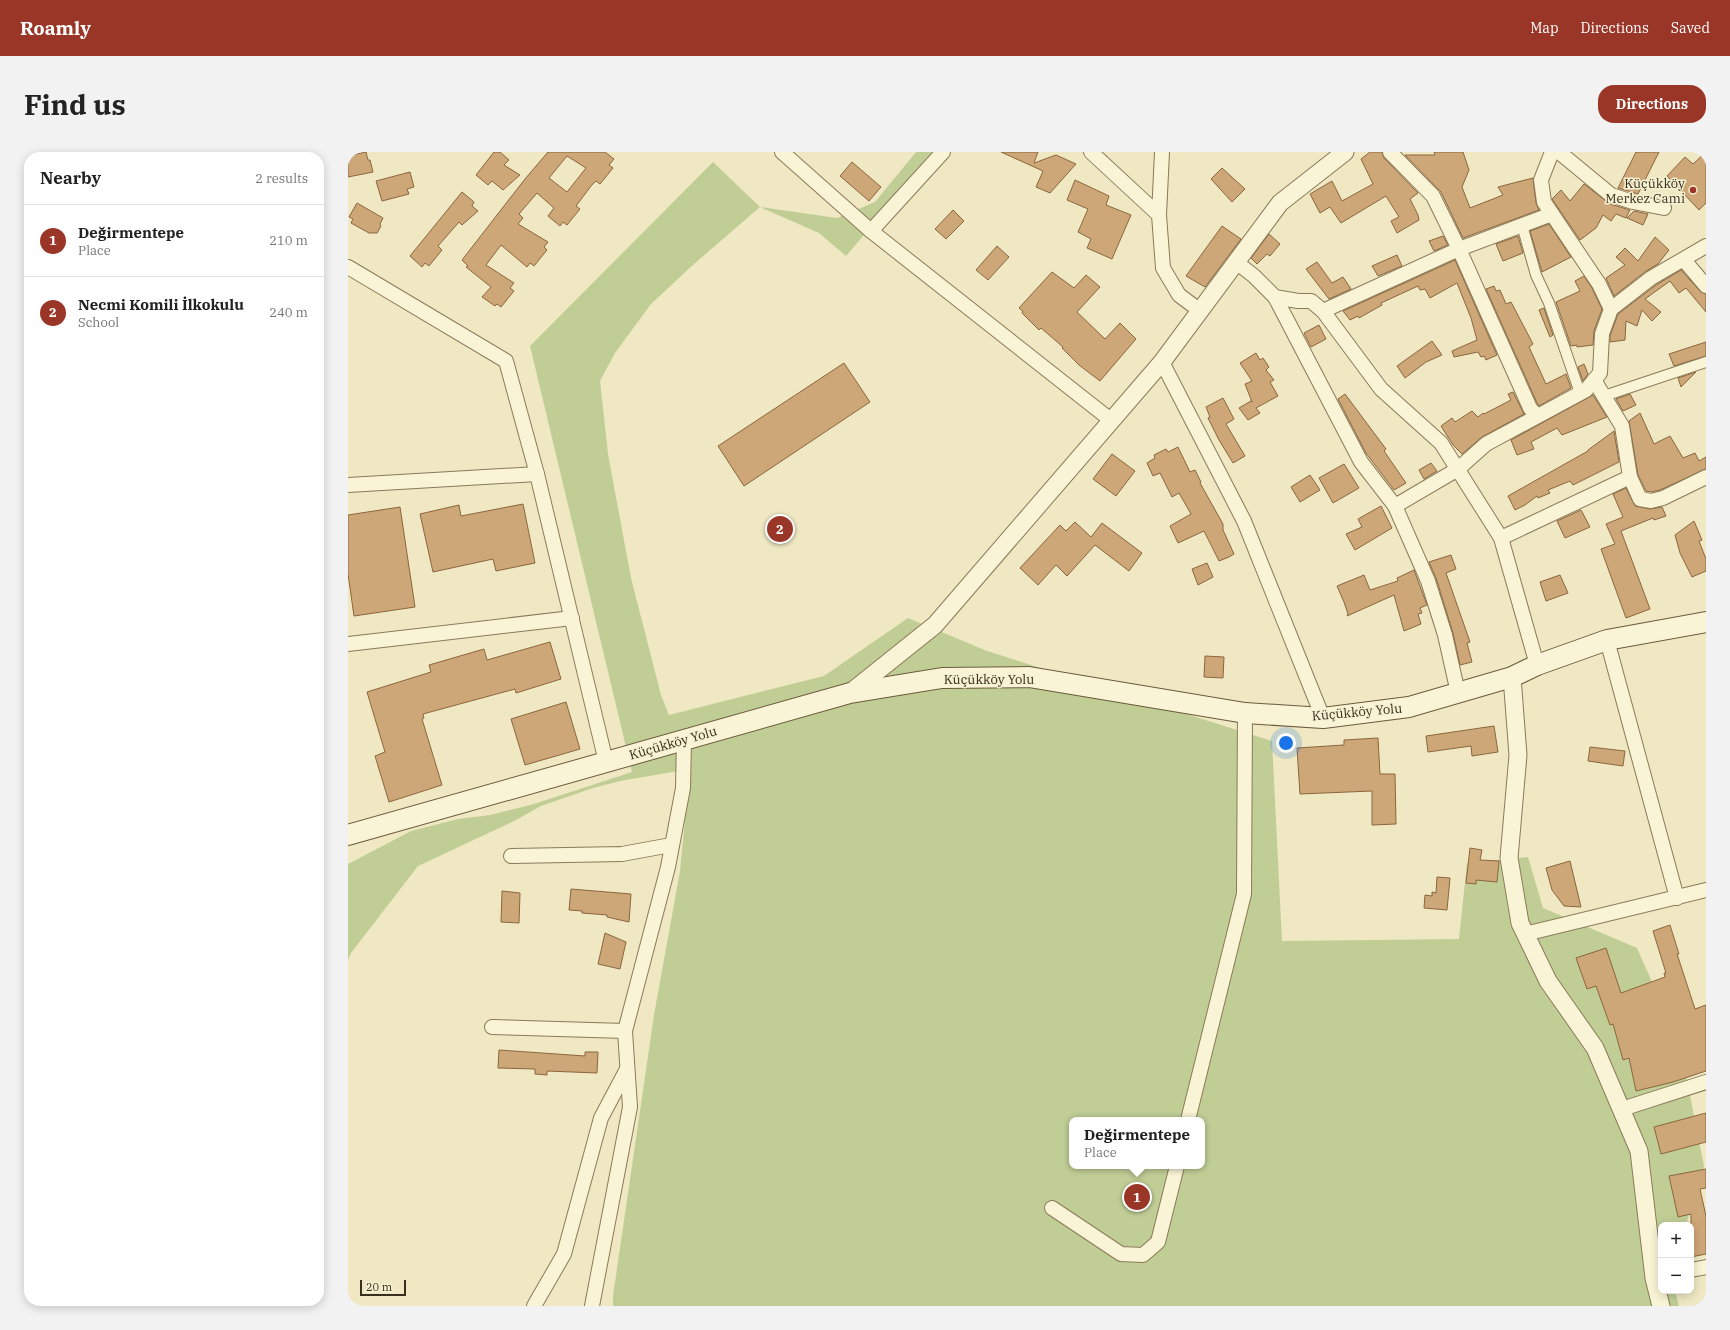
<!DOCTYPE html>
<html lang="en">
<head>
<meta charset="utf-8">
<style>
	body { margin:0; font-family:"IBM Plex Serif",serif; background:#f2f2f2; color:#222 }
	.controls { position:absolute; right:12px; bottom:12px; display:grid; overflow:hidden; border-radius:8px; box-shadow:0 2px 10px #0003 }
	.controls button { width:36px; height:36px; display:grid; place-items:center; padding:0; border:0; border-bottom:1px solid #e0e0e0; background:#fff; color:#222; font:20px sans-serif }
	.scale { position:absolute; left:12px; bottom:10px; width:46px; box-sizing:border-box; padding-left:4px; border:2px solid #392f1e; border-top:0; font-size:11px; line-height:14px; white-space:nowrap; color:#392f1e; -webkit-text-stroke:3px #f6f1d2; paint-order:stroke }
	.you { position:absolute; left:938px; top:591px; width:14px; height:14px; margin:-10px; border:3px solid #fff; border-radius:50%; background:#1a73e8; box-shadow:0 0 0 6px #1a73e833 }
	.badge { display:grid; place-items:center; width:26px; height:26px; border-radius:50%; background:#9a3627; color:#fff; font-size:13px; font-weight:700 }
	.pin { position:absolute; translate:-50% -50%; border:2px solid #fff; box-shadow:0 1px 4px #0006 }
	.popup { position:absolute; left:721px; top:965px; width:136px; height:52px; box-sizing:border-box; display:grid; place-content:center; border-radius:8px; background:#fff; filter:drop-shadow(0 1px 3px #0005); font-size:13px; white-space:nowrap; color:#767676 }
	.popup b { font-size:15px; color:#222 }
	.popup::after { content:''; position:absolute; left:50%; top:100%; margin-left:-8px; border:8px solid transparent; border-top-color:#fff }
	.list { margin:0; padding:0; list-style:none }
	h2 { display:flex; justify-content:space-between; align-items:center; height:52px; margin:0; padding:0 16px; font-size:17px }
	h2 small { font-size:13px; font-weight:400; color:#767676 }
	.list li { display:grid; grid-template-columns:26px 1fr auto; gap:12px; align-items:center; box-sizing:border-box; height:72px; padding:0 16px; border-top:1px solid #e0e0e0 }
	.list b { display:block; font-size:15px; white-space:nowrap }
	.list p { margin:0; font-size:13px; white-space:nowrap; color:#767676 }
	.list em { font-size:13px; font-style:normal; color:#767676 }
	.map { position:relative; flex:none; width:1358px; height:1154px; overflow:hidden; border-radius:16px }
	header { display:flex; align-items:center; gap:24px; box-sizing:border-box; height:56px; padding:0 20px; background:#9a3627; color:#fff }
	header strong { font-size:19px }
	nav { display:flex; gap:22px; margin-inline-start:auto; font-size:14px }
	.intro { display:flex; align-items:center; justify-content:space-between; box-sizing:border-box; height:96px; padding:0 24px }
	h1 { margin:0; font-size:28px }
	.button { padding:10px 18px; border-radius:16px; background:#9a3627; color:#fff; font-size:14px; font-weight:700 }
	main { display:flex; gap:24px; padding:0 24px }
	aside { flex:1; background:#fff; border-radius:16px; box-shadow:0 2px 10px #0003 }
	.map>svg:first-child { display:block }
</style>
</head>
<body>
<header>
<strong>Roamly</strong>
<nav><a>Map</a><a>Directions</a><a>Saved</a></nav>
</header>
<div class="intro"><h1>Find us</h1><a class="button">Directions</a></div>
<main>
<aside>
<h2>Nearby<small>2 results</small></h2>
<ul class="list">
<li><span class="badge">1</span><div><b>Değirmentepe</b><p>Place</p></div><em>210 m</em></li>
<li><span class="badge">2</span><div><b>Necmi Komili İlkokulu</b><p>School</p></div><em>240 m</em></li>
</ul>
</aside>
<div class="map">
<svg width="1358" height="1154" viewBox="0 0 1358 1154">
	<rect width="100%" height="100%" fill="#efe8c3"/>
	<path fill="#c0ce96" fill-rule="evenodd" d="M 568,0 L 587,0 L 498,104 L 471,81 L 412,55 L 346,112 L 303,152 L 267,201 L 252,229 L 260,302 L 283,426 L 313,543 L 321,563 L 476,524 L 560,466 L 639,499 L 924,589 L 934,789 L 1111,787 L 1119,711 L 1180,705 L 1195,756 L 1289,796 L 1332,893 L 1356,1014 L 1338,1073 L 1313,1073 L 1313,1139 L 1327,1139 L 1331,1154 L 265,1154 L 265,1144 L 306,863 L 332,719 L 342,617 L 272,629 L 245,636 L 193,654 L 166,669 L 70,714 L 3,801 L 0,808 L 0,712 L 63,679 L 110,667 L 142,663 L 186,652 L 284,620 L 182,194 L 365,10 L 412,55 L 489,66 L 527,50 ZM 724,968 L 854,968 L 854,1014 L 724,1014 Z"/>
	<g fill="#cea778" stroke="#8a663e" fill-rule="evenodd">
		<path d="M 18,0 L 20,8 L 22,8 L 25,20 L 0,25 L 0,4 Z"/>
		<path d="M 146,0 L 152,0 L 161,8 L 156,13 L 172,23 L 155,38 L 144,29 L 140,33 L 128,23 Z"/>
		<path d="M 200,0 L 257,0 L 266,7 L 261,13 L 265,16 L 252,32 L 248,29 L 243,34 L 228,54 L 232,57 L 219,73 L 215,70 L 212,74 L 200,64 L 206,56 L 189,41 L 171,62 L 175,66 L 170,72 L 200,90 L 196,95 L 199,98 L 186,114 L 182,111 L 179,115 L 153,93 L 138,113 L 166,131 L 162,136 L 166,139 L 153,155 L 149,152 L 147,154 L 134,145 L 143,135 L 118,115 L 120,114 L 114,108 L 177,27 ZM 219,4 L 238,16 L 219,40 L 201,26 Z"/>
		<path d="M 653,0 L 690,0 L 686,11 L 708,3 L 728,12 L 702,41 L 688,35 L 695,19 Z"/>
		<path d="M 1022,0 L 1034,0 L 1036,6 L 1070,41 L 1062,47 L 1070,63 L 1071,68 L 1049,81 L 1043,69 L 1051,65 L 1038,44 L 993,71 L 982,55 L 972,61 L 962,42 L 984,29 L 994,49 L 1025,32 L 1013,7 Z"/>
		<path d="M 1086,0 L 1115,0 L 1121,18 L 1114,35 L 1122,56 L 1155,43 L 1150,35 L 1185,26 L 1188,51 L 1191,58 L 1115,86 L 1093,40 L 1057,3 L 1087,3 Z"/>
		<path d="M 1288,0 L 1311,0 L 1290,42 L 1270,36 Z"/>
		<path d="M 1358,0 L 1358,51 L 1351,58 L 1319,24 L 1337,5 L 1345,12 Z"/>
		<path d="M 504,10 L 533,35 L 521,49 L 492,24 Z"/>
		<path d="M 874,16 L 897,37 L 884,50 L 863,27 Z"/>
		<path d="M 62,20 L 66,35 L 59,37 L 61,42 L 34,49 L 28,29 Z"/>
		<path d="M 727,28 L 761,44 L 758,53 L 783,63 L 764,107 L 739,96 L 743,87 L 730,80 L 740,57 L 719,48 Z"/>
		<path d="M 1236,32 L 1262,52 L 1282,58 L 1278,66 L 1268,62 L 1263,69 L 1255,63 L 1248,76 L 1232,88 L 1204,47 L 1213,38 L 1222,49 Z"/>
		<path d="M 114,40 L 126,50 L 124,54 L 130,59 L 114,73 L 111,70 L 90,94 L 94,98 L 81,114 L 77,111 L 74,115 L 62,104 Z"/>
		<path d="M 9,51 L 35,66 L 32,72 L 33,74 L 29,81 L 21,81 L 3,71 L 5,67 L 1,65 Z"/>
		<path d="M 605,58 L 616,69 L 598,87 L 587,77 Z"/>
		<path d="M 1286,59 L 1300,62 L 1295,73 L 1279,66 Z"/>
		<path d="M 1201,72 L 1223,105 L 1194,120 L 1182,79 Z"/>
		<path d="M 874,74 L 893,87 L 857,135 L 838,124 Z"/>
		<path d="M 921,82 L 932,92 L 922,104 L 919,102 L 909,112 L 903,106 Z"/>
		<path d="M 1095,84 L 1100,93 L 1086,99 L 1081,89 Z"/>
		<path d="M 1170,84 L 1175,101 L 1155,109 L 1148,92 Z"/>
		<path d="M 1307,85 L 1321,98 L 1310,112 L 1298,119 L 1266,144 L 1258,126 L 1277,113 L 1268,105 L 1277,96 L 1290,109 Z"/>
		<path d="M 649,94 L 661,105 L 640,128 L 628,118 Z"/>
		<path d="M 1049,103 L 1054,114 L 1030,124 L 1024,114 Z"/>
		<path d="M 1107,108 L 1149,203 L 1138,208 L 1136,204 L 1133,205 L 1130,200 L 1106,205 L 1104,199 L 1129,188 L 1123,166 L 1109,131 L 1082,146 L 1077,137 L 1072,138 L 1070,134 L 1033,151 L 1034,153 L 1011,166 L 1010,164 L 1002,168 L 995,159 Z"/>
		<path d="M 969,110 L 984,131 L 995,125 L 1003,137 L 981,147 L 958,117 Z"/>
		<path d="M 1333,118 L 1352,139 L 1358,142 L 1358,160 L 1338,136 L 1331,141 L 1322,129 L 1297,147 L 1313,160 L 1304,169 L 1294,158 L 1289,174 L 1278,169 L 1277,188 L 1262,190 L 1262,184 L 1270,162 L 1308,133 Z"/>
		<path d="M 704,120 L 726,136 L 738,123 L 752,135 L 729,160 L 757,187 L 772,171 L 788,187 L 752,229 L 731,213 L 714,196 L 715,195 L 693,176 L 691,178 L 674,161 L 675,159 L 671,156 Z"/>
		<path d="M 1236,124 L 1244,136 L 1254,157 L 1246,179 L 1245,193 L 1229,195 L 1229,193 L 1223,194 L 1208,150 L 1232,139 L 1227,129 Z"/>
		<path d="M 1146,134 L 1148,139 L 1152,138 L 1158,152 L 1163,150 L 1185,192 L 1181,195 L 1198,232 L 1218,222 L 1223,236 L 1191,254 L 1189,251 L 1138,137 Z"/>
		<path d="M 1196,156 L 1205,183 L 1202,185 L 1191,158 Z"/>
		<path d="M 971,173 L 978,187 L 963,195 L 956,181 Z"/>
		<path d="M 1084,189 L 1094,203 L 1078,210 L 1057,226 L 1049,214 Z"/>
		<path d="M 1358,190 L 1358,204 L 1326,214 L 1321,202 Z"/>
		<path d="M 908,201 L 912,208 L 915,206 L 921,215 L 918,218 L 926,228 L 922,230 L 930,244 L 908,256 L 912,261 L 900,268 L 891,256 L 903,249 L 904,250 L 897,232 L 904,229 L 892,211 Z"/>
		<path d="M 496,211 L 522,250 L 396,334 L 370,294 Z"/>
		<path d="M 1236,212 L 1240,222 L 1235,229 L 1230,215 Z"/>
		<path d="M 1348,220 L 1333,235 L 1330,226 Z"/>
		<path d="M 1165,240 L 1176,262 L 1134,285 L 1114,302 L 1105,293 L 1093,274 L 1104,266 L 1107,270 L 1124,259 L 1130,265 L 1135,261 L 1136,262 L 1163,248 L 1160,242 Z"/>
		<path d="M 997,242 L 1038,297 L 1036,299 L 1058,331 L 1046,338 L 1018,301 L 990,247 Z"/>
		<path d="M 1282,242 L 1288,253 L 1275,259 L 1268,247 Z"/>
		<path d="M 1245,243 L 1259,265 L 1214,283 L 1209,276 L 1183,290 L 1186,297 L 1169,303 L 1163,288 Z"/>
		<path d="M 875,246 L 886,267 L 878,272 L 897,304 L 885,311 L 871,288 L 860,266 L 862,265 L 858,255 Z"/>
		<path d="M 1292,261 L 1306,292 L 1322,284 L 1335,306 L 1347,301 L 1351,309 L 1358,305 L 1358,317 L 1312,338 L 1303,340 L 1298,339 L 1290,323 L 1281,269 Z"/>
		<path d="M 1266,279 L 1271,310 L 1225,333 L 1222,329 L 1200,338 L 1202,341 L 1190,346 L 1189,344 L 1177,353 L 1167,358 L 1160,344 L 1240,299 L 1240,298 Z"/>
		<path d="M 830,295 L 842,320 L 847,318 L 853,330 L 852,331 L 875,372 L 875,378 L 886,402 L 881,405 L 871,409 L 856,379 L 830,391 L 822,374 L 843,362 L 831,341 L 824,345 L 812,321 L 805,324 L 799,311 L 807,306 L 806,303 L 818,297 L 820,300 Z"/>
		<path d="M 764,302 L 787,319 L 768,344 L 745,327 Z"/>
		<path d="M 1083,311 L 1089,319 L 1076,327 L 1071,318 Z"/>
		<path d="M 996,312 L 1011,336 L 985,351 L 971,326 Z"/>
		<path d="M 962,323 L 972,338 L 952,350 L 943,335 Z"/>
		<path d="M 1278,336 L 1287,354 L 1302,357 L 1314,355 L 1318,364 L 1306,368 L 1305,366 L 1273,379 L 1302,457 L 1278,466 L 1253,397 L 1267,392 L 1258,372 L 1275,365 L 1265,342 Z"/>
		<path d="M 175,352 L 187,411 L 148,419 L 145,407 L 85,420 L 72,362 L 111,353 L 113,364 Z"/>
		<path d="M 1033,354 L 1044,376 L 1007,398 L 998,382 L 1014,375 L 1010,367 Z"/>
		<path d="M 52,355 L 67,455 L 6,464 L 0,422 L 0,363 Z"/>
		<path d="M 1233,358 L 1242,375 L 1217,386 L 1209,369 Z"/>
		<path d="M 1346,369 L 1354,388 L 1351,389 L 1358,407 L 1358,419 L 1344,425 L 1332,401 L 1327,383 Z"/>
		<path d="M 727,370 L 743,385 L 754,371 L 794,401 L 781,419 L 747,393 L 719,424 L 708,413 L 690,433 L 672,416 L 712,373 L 718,379 Z"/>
		<path d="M 1103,403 L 1108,417 L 1098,421 L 1122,490 L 1119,491 L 1124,510 L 1112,513 L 1105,481 L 1088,426 L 1081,410 Z"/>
		<path d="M 859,411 L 865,425 L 850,433 L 844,417 Z"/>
		<path d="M 1066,418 L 1079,453 L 1072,456 L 1074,461 L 1070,462 L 1073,472 L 1056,479 L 1046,443 L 999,464 L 1000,462 L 996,450 L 989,434 L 1016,423 L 1022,438 L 1050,429 L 1049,426 Z"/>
		<path d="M 1212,423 L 1220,441 L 1198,449 L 1192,430 Z"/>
		<path d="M 202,490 L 213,527 L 168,541 L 167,537 L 75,562 L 76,566 L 74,567 L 94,633 L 41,650 L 27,604 L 37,600 L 19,540 L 83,520 L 81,513 L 136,497 L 139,508 Z"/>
		<path d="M 857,504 L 876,505 L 875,526 L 856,525 Z"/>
		<path d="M 218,550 L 232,597 L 177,613 L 163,567 Z"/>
		<path d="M 1146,574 L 1150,600 L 1124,604 L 1123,594 L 1080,600 L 1078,584 Z"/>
		<path d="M 1030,586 L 1032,622 L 1047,622 L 1048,672 L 1024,673 L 1024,639 L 952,642 L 949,596 L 996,593 L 996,588 Z"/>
		<path d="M 1242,595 L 1277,599 L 1275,614 L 1240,609 Z"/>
		<path d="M 1122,696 L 1134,698 L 1132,708 L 1151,709 L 1149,730 L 1128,728 L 1128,732 L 1118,731 Z"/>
		<path d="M 1222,709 L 1233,755 L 1216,754 L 1204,738 L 1198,716 Z"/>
		<path d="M 1089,725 L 1102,726 L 1099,758 L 1076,756 L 1077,743 L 1084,744 L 1084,740 L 1088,741 Z"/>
		<path d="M 223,737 L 283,742 L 281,770 L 259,765 L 259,763 L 234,761 L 234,759 L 221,758 Z"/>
		<path d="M 154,739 L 172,741 L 171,771 L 153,770 Z"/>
		<path d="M 1322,773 L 1331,802 L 1329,802 L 1347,857 L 1358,853 L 1358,919 L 1325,930 L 1288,939 L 1281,906 L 1275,908 L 1265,872 L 1262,873 L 1248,834 L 1239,837 L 1228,806 L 1258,796 L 1273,841 L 1317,825 L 1316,821 L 1318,821 L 1305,779 Z"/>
		<path d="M 257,781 L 278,790 L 272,817 L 250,812 Z"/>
		<path d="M 151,898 L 237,904 L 237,900 L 250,900 L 249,921 L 199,919 L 199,923 L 187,922 L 187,917 L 150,916 Z"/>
		<path d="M 1358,961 L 1358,990 L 1313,1002 L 1306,975 Z"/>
		<path d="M 1358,1017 L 1358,1036 L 1352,1037 L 1358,1064 L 1358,1102 L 1343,1105 L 1343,1062 L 1330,1065 L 1321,1024 Z"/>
	</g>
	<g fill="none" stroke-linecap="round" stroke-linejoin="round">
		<defs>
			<g id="pedestrian">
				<path d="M 1174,73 L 1188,123 L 1201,151 L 1232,241"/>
				<path d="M 1256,244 L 1358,210"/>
			</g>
			<g id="minor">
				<path d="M 434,0 L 523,79 L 764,269"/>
				<path d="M 743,0 L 811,63 L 815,116 L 831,143 L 851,158"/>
				<path d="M 1042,0 L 1085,44 L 1111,97 L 1182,256 L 1189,264"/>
				<path d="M 1204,0 L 1193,28 L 1196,50 L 1251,132 L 1263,157"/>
				<path d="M 1211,0 L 1263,43 L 1285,50 L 1316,56"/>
				<path d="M 811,63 L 814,0"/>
				<path d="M 523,79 L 595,0"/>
				<path d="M 1336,108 L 1358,134"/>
				<path d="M 888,110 L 906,124 L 927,145 L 950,149 L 963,149 L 975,159 L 1033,237 L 1093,291 L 1153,386 L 1189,513"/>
				<path d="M 0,115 L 158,209 L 189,322 L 258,610"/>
				<path d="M 927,145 L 1013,310 L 1047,354 L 1080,429 L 1097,483 L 1110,541"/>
				<path d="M 975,159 L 1111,97 L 1204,62"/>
				<path d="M 814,210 L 896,369 L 975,566"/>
				<path d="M 1282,325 L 1292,347 L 1303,349 L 1315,346 L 1358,325"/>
				<path d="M 0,333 L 189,322"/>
				<path d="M 1047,354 L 1110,317 L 1138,292 L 1238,238 L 1252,221 L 1254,182 L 1263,157 L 1303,126 L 1358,94"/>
				<path d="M 1153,386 L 1282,325 L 1274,274 L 1246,228"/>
				<path d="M 1259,488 L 1329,746"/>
				<path d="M 0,492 L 224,466"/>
				<path d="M 163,704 L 274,702 L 323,693"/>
				<path d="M 1177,782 L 1358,738"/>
				<path d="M 144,875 L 277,879"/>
				<path d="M 1274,957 L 1358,930"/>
				<path d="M 840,968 L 896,742 L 897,561"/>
				<path d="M 704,1056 L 773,1102 L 795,1103 L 810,1090 L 829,1014"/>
				<path d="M 1343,1118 L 1358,1115"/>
				<path d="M 186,1154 L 216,1102 L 253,966 L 279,917"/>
				<path d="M 244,1154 L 282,955 L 277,879 L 320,715 L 335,636 L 336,588"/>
			</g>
			<g id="tertiary">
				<path d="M 1164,525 L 1170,603 L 1161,706 L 1172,771 L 1200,829 L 1247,896 L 1291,999 L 1306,1126 L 1313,1154"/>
				<path d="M 502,541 L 587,473 L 814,210 L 932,51 L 997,0"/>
			</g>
			<path id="secondary" d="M 0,683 L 502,541 L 594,526 L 681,525 L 897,561 L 975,566 L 1061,555 L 1164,525 L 1189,513 L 1259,488 L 1358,470"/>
		</defs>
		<use href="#pedestrian" stroke="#8a7a59" stroke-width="12"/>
		<use href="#minor" stroke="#8a7a59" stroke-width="16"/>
		<use href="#tertiary" stroke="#8a7a59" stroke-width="19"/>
		<use href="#secondary" stroke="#6c5a3c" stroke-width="22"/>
		<use href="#pedestrian" stroke="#faf4d6" stroke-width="10"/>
		<use href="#minor" stroke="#faf4d6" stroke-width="14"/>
		<use href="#tertiary" stroke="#faf4d6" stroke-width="17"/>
		<use href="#secondary" stroke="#faf4d6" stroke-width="20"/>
	</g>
	<circle fill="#9a3627" stroke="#f6f1d2" stroke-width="1.5" cx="1345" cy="38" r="4"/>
	<g text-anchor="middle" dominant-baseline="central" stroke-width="3" stroke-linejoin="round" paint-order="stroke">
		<g font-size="13" fill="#392f1e" stroke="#f6f1d2" text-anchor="end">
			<text x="1337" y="31">Küçükköy<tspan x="1337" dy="15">Merkez Cami</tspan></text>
		</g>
		<g font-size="13" fill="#392f1e" stroke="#f6f1d2">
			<text x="641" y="527">Küçükköy Yolu</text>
			<text transform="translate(1009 560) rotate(-5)">Küçükköy Yolu</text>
			<text transform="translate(325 591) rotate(-16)">Küçükköy Yolu</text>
		</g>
	</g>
</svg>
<div class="controls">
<button>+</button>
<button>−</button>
</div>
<div class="scale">20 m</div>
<div class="you"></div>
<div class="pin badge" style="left:789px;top:1045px">1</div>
<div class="popup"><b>Değirmentepe</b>Place</div>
<div class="pin badge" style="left:432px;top:377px">2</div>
</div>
</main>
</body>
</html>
